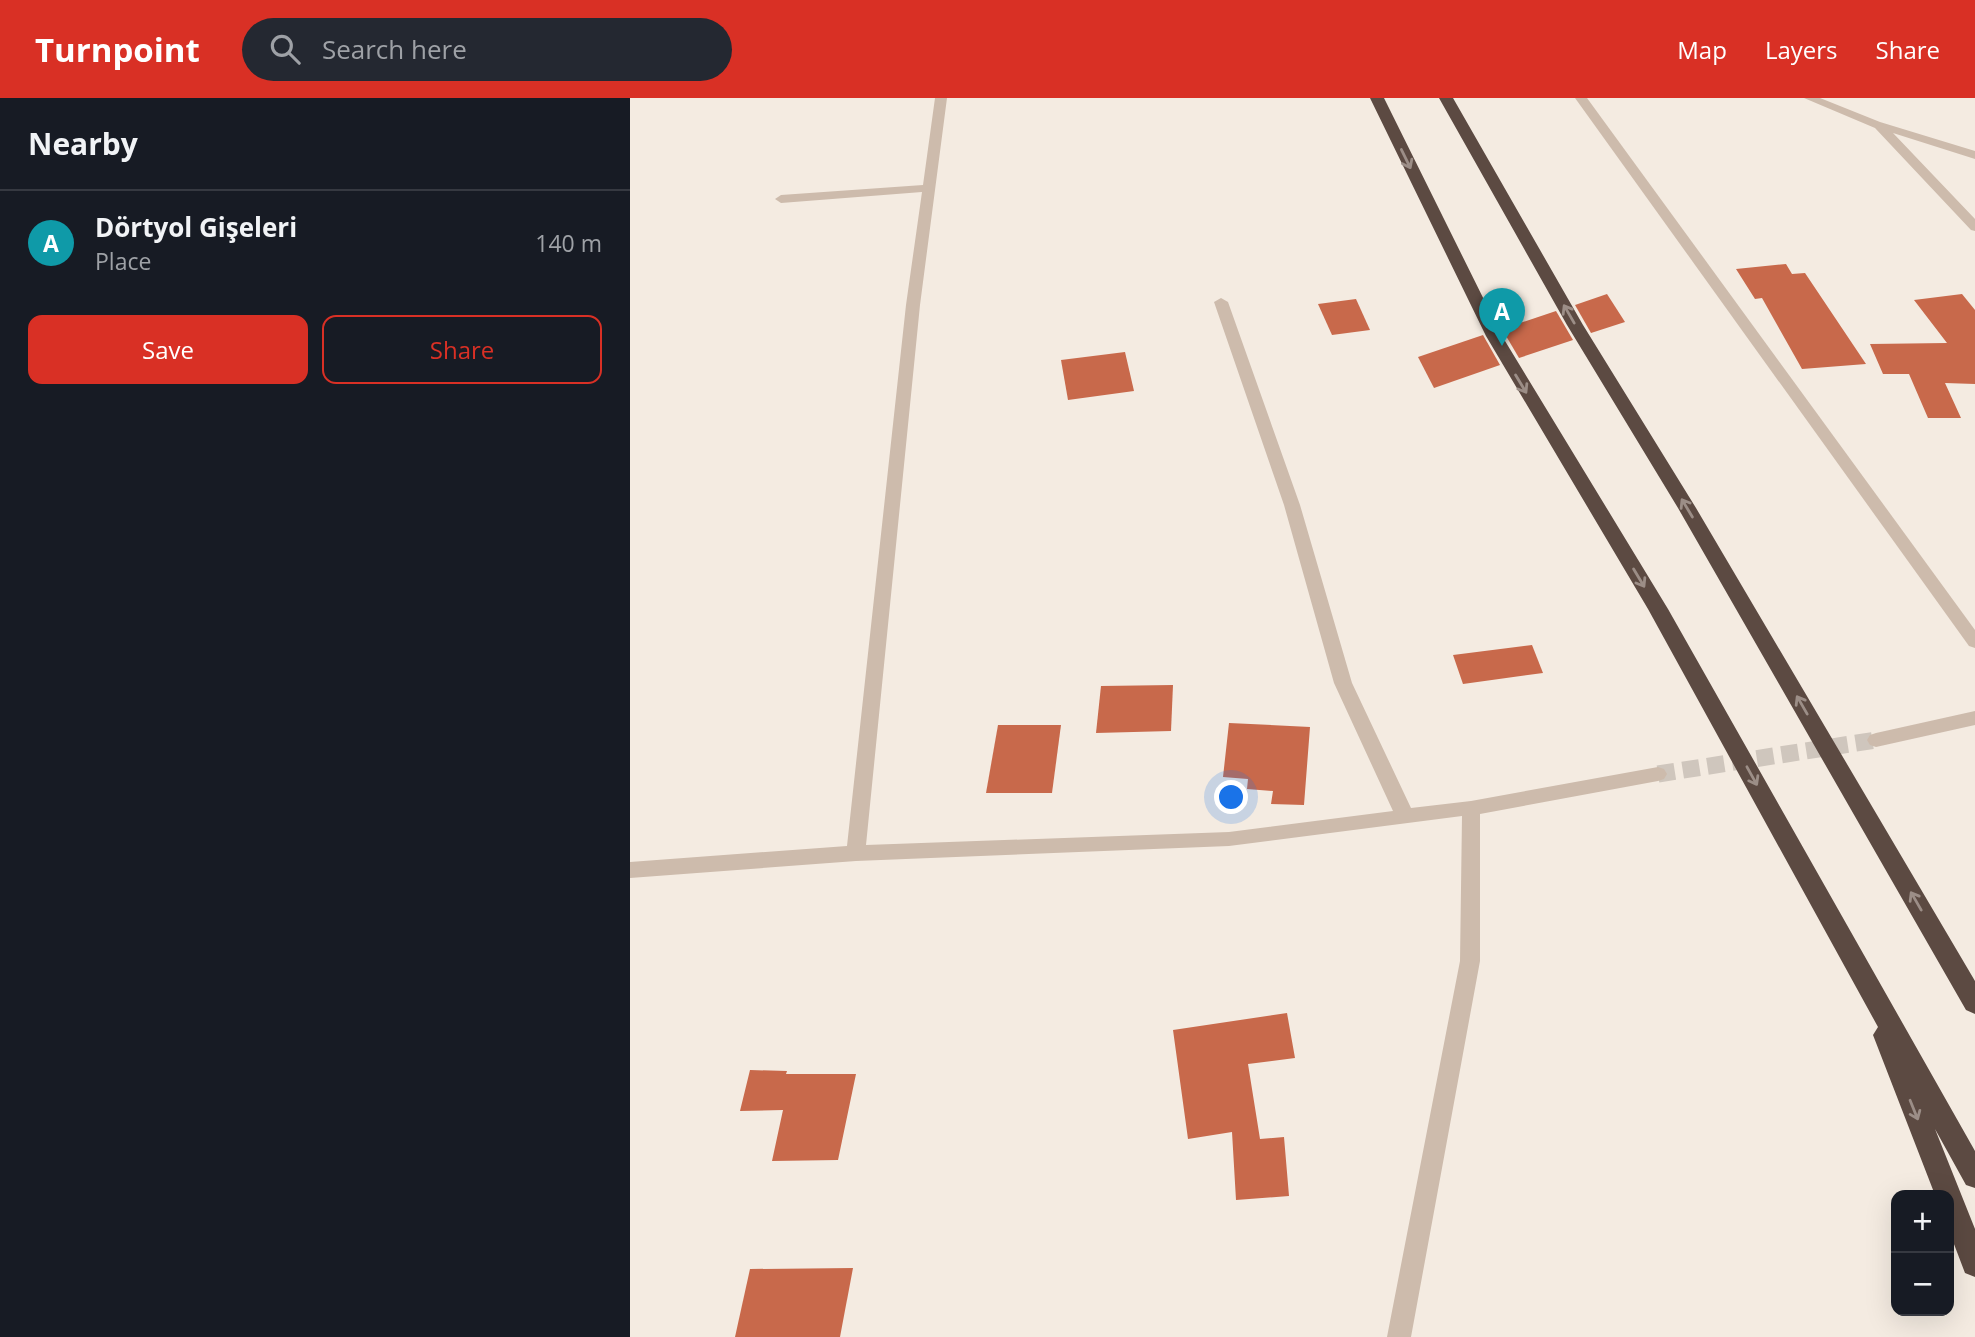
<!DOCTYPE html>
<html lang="en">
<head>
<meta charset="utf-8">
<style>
	body { margin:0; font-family:"Open Sans",sans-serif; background:#242831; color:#f1f3f6 }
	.controls { position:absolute; right:21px; bottom:21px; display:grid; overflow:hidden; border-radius:14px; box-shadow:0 7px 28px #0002 }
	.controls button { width:63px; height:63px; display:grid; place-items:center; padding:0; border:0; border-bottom:2px solid #363941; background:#171b24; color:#f1f3f6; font:35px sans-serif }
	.you { position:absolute; left:602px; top:700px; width:24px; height:24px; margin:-18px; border:5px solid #fff; border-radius:50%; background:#1a73e8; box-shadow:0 0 0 10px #1a73e833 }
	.badge { display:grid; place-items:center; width:46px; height:46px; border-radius:50%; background:#d93025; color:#fff; font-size:23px; font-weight:700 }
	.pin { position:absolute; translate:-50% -58px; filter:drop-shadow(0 2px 4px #0008) }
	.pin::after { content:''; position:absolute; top:37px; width:24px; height:21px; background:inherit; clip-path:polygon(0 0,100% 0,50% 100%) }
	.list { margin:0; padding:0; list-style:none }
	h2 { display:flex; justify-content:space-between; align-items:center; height:91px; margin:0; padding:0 28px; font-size:30px }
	h2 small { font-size:23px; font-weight:400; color:#9ea1a6 }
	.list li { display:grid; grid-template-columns:46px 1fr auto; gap:21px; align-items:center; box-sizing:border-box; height:105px; padding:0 28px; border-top:2px solid #363941 }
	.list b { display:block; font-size:26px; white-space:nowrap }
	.list p { margin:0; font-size:23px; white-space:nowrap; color:#9ea1a6 }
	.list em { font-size:23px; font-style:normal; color:#9ea1a6 }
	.actions { display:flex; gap:14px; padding:21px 28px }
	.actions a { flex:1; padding:16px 0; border:2px solid #d93025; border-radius:14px; text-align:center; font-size:24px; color:#d93025 }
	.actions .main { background:#d93025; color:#fff }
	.icon { flex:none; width:38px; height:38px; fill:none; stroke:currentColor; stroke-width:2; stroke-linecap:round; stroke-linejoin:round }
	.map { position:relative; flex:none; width:1345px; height:1239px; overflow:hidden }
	header { display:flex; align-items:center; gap:42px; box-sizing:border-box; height:98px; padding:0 35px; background:#d93025; color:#fff }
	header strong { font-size:33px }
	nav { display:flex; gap:38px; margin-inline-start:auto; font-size:24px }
	.search { width:490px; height:63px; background:#242831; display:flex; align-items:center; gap:18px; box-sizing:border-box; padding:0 24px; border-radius:38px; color:#9ea1a6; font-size:26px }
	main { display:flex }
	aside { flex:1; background:#171b24 }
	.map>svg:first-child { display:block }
</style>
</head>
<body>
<header>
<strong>Turnpoint</strong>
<div class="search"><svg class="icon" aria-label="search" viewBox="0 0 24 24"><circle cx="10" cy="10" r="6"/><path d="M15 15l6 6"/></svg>Search here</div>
<nav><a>Map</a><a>Layers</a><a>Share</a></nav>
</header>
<main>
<aside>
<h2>Nearby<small></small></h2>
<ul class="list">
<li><span class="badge" style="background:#0f9aa8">A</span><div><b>Dörtyol Gişeleri</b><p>Place</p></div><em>140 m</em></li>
</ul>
<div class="actions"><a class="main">Save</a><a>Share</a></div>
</aside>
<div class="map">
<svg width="1345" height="1239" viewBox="0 0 1345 1239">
	<rect width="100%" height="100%" fill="#f4ebe1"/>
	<g fill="#c8694b">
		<path d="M 1156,166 L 1162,176 L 1175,175 L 1236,266 L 1172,271 L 1132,200 L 1125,201 L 1106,171 Z"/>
		<path d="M 977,196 L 995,224 L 961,235 L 945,207 Z"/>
		<path d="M 1332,196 L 1345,212 L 1345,286 L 1315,285 L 1331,320 L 1298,320 L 1279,276 L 1253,276 L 1240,246 L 1317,245 L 1284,202 Z"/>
		<path d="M 726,201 L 740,232 L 702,237 L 688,206 Z"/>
		<path d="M 926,213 L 943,242 L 889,260 L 872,231 Z"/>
		<path d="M 853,237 L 870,267 L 804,290 L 788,259 Z"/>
		<path d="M 495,254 L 504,293 L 438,302 L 431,262 Z"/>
		<path d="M 902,547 L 913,575 L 833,586 L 823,557 Z"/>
		<path d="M 543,587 L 541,633 L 466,635 L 471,588 Z"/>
		<path d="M 599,625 L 680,629 L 674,707 L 641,706 L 643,693 L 617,691 L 618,681 L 593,679 Z"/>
		<path d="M 368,627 L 431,627 L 422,695 L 356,695 Z"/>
		<path d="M 657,915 L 665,960 L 618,966 L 630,1041 L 654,1039 L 659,1098 L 606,1102 L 602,1034 L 558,1041 L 543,932 Z"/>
		<path d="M 120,972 L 157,973 L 156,976 L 226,976 L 208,1062 L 142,1063 L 153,1012 L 110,1013 Z"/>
		<path d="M 223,1170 L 210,1239 L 105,1239 L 120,1171 Z"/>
	</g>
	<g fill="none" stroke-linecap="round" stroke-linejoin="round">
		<path stroke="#cfc6bd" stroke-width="17" stroke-dasharray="17 8" stroke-linecap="butt" d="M 1028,676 L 1246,642"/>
		<g fill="#cdbbac" fill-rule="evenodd">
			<path d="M 305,0 L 317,0 L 290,207 L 236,747 L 599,734 L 763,713 L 704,585 L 654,407 L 584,204 L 591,200 L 598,204 L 670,407 L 722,585 L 781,710 L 841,703 L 1028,669 L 1034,671 L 1037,676 L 1034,681 L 1028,683 L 850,716 L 850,863 L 781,1239 L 757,1239 L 830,863 L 832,718 L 599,748 L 226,763 L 0,780 L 0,764 L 217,748 L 276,207 L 292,94 L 151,105 L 145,101 L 151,97 L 293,87 Z"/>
			<path d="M 945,0 L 957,0 L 1345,532 L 1345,550 L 1339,548 Z"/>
			<path d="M 1174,0 L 1190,0 L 1250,24 L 1345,53 L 1345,61 L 1263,35 L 1345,121 L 1345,133 L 1341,132 L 1245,30 Z"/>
			<path d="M 1345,613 L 1345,627 L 1246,649 L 1240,647 L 1237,642 L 1240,637 L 1246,635 Z"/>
		</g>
		<g fill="#5c4a42" fill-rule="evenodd">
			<path d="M 740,0 L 754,0 L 872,238 L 1038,511 L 1345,1053 L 1345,1090 L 1336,1087 L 1305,1031 L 1345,1131 L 1345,1179 L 1335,1175 L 1319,1133 L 1319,1097 L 1305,1097 L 1243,937 L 1248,929 L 1018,511 L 856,238 Z"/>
			<path d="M 809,0 L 823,0 L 953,227 L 1066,410 L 1345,883 L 1345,916 L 1336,912 L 1048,410 L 937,227 Z"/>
		</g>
	</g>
	<defs><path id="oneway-shaft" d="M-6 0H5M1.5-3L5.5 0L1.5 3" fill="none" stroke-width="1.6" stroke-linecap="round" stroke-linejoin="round" transform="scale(1.75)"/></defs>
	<g stroke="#9c8e87">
		<use href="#oneway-shaft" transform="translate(776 61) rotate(64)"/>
		<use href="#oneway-shaft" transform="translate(939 216) rotate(-120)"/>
		<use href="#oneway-shaft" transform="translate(891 286) rotate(59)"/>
		<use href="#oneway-shaft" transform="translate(1057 410) rotate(-121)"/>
		<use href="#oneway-shaft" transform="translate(1009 480) rotate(59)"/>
		<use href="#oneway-shaft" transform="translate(1172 607) rotate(-120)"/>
		<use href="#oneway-shaft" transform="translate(1122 678) rotate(61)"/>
		<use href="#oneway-shaft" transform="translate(1286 803) rotate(-120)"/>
		<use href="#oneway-shaft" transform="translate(1284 1012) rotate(68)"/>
	</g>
</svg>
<div class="controls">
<button>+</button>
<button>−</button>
</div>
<div class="you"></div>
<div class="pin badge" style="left:872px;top:248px;background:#0f9aa8">A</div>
</div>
</main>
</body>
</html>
